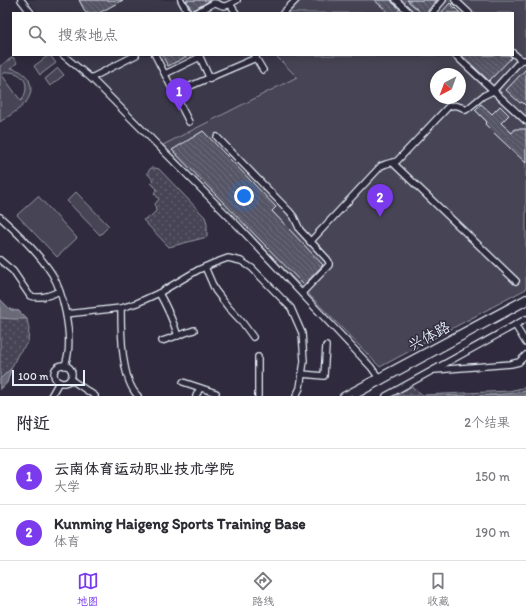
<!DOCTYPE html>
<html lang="zh">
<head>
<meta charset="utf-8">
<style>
	body { margin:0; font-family:Itim,"LXGW WenKai TC",sans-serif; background:#f2f2f3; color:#2b2b33 }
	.compass { position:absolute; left:430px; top:68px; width:36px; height:36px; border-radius:50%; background:#fff; box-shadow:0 2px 10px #0003; rotate:221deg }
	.scale { position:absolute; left:12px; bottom:10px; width:73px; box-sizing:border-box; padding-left:4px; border:2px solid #e8f1f8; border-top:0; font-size:11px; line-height:14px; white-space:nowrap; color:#e8f1f8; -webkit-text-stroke:3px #2f2a3d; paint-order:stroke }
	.you { position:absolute; left:244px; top:196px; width:14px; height:14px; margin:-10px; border:3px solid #fff; border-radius:50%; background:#1a73e8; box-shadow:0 0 0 6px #1a73e833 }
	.badge { display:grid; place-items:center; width:26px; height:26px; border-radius:50%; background:#7c3aed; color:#fff; font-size:13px; font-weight:700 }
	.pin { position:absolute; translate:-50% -33px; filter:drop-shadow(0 1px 2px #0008) }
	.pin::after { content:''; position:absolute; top:21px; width:14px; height:12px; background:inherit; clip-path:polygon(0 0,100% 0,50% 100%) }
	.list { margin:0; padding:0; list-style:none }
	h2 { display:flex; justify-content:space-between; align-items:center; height:52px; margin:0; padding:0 16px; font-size:17px }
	h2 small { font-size:13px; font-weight:400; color:#7c7c81 }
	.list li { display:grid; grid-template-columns:26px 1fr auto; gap:12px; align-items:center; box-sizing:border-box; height:56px; padding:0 16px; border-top:1px solid #e1e1e2 }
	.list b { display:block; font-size:15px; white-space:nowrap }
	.list p { margin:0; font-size:13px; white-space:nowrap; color:#7c7c81 }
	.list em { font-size:13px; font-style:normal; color:#7c7c81 }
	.icon { flex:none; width:22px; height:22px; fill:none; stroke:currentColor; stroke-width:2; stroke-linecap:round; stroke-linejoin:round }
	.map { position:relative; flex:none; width:526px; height:396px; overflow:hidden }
	.search { position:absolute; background:#fff; box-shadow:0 2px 10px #0003; left:12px; right:12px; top:12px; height:44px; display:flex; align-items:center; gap:10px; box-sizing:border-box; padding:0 14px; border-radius:0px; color:#7c7c81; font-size:15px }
	.sheet { height:164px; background:#fff }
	nav { display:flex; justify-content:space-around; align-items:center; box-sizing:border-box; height:56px; border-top:1px solid #e1e1e2; background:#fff; font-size:11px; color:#7c7c81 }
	nav a { display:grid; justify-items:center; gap:2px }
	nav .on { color:#7c3aed }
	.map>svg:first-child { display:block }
</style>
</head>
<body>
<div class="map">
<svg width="526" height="396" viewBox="0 0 526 396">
	<defs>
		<pattern id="grass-dots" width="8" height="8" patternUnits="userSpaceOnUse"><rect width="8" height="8" fill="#464455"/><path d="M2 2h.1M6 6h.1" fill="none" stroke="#615f6e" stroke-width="1.8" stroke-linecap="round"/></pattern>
		<pattern id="building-back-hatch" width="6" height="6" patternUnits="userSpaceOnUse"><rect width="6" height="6" fill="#575565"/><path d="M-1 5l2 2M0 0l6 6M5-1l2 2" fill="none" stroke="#6f6e7c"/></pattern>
	</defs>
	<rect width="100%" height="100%" fill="#2f2a3d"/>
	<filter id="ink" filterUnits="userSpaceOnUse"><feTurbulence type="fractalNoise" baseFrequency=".025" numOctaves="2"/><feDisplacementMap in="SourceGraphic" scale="8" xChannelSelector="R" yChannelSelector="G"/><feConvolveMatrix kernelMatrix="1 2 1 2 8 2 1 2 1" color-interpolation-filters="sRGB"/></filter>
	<g filter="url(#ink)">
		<g fill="#3b3749">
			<path d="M 28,0 L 301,0 L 289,13 L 38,13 Z"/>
			<path d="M 70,55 L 275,55 L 297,77 L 163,145 Z"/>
		</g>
		<g fill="url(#grass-dots)" stroke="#979aa6">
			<path d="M 151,168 L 155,168 L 159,169 L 205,217 L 207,223 L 207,237 L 169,247 L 143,220 L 151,216 L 156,211 L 155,204 L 159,199 L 154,193 L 157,189 L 151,183 L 153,180 L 147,173 Z"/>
			<path d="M 0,299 L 11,310 L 19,311 L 27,319 L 29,329 L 28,342 L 18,354 L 11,369 L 7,383 L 0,390 Z"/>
			<path d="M 411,386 L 423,395 L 509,391 L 526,387 L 526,396 L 396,396 Z"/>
		</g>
		<g fill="#464455" stroke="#979aa6" fill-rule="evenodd">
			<path d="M 301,0 L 526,0 L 526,289 L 380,367 L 163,145 L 297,77 L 275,55 L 513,55 L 513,13 L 289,13 ZM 436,74 L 460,74 L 460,98 L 436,98 Z"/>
			<path d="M 49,55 L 50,55 L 56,63 L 40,75 L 34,66 Z"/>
			<path d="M 13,57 L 17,63 L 11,68 C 19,70 25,73 29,80 C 38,101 14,112 0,122 L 0,66 ZM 6,72 C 24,71 32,86 21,101 L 2,75 Z"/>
			<path d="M 58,68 L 64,75 L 50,86 L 45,79 Z"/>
			<path d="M 76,192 L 109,226 L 100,235 L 67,201 Z"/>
			<path d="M 38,196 L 77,238 L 57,257 L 17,215 Z"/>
		</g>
		<g fill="#696978" stroke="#9c9fab">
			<path d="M 0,299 L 11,310 L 19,311 L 27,319 L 13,319 L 0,318 Z"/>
			<path d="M 11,369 L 7,383 L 0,390 L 0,379 L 7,372 Z"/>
			<path d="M 526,391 L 526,396 L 446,396 L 477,396 L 516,393 Z"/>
		</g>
		<g fill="url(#building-back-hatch)" stroke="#e8f1f8">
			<path d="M 79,0 L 123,0 L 99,13 L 86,13 Z"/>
			<path d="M 186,0 L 211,0 L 192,11 Z"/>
			<path d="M 374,0 L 391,0 L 393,3 L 400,9 L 396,13 L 384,13 L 386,10 Z"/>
			<path d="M 407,0 L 437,0 L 426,13 L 421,13 Z"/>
			<path d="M 450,3 L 460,13 L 441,13 Z"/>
			<path d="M 162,55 L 190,55 L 168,66 Z"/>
			<path d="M 461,55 L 509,55 L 512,57 L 489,81 Z"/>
			<path d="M 526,69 L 526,106 L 522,102 L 520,103 L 506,90 Z"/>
			<path d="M 481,104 L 492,114 L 500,106 L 509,115 L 501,123 L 512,133 L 515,129 L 526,129 L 526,163 L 494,133 L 485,124 L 487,122 L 475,110 Z"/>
			<path d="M 203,131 L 276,207 L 272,211 L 323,265 L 304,285 L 172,150 Z"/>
		</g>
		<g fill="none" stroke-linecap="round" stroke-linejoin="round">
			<defs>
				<g id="minor">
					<path d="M 21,0 L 31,13"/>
					<path d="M 181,0 L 188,13"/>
					<path d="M 396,0 L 410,13"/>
					<path d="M 455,0 L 469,13"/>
					<path d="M 230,4 L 236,13"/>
					<path d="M 196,13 L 214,3 C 218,3 221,6 224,6 C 228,6 233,2 237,0"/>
					<path d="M 283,13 L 296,0"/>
					<path d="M 432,13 L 443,0"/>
					<path d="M 513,53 L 521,60 L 526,60"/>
					<path d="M 63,55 L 91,78 L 238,226 L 371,367 L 381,381"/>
					<path d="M 155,55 L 189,122"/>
					<path d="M 199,55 L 210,79"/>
					<path d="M 254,55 L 263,70"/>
					<path d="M 455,55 L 526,121"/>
					<path d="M 165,74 L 200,57"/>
					<path d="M 91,78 L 136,55"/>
					<path d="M 174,93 L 256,58"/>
					<path d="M 217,137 L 290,212 L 294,217 L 300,230 L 327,259 L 329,262 L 329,265 L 302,293"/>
					<path d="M 393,163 L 516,281"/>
					<path d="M 0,217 C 19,234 38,252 52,274 C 64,294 71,331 68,354 C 67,358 66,362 65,366"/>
					<path d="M 310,242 L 381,166 L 386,164 L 397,161 L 448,107 C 454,104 461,106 466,110 L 483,96 L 493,91 L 521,60"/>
					<path d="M 0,260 L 13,271 L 30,296 C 41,299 50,296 59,291"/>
					<path d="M 205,267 L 215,290 L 228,307 L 242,322 L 253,337"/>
					<path d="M 159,293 C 167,307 173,321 178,336"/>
					<path d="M 66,314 L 121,308"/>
					<path d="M 515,325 L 526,343"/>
					<path d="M 162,341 L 194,330"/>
					<path d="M 258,357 L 258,396"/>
					<circle cx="63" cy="374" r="9"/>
					<path d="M 435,370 L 511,364 L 519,362 L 526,355"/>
					<path d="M 302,374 L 324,376 L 326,346"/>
					<path d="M 70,379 L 95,396"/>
					<path d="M 183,382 L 216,393"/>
					<path d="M 51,396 L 59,382"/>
					<path d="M 138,396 C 121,380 121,331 121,308 L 137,303 L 159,293 L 198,270 L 214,263 L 228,258 L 241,261 L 252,268 L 291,308 L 302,333 L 304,361 L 300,388 L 296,396"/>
					<path d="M 196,396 L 200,388"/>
					<path d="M 343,396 L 526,298"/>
					<path d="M 354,396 L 526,302"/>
					<path d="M 386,396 L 526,319"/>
				</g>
			</defs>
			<use href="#minor" stroke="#e8f1f8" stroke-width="8"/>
			<use href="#minor" stroke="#2f2a3d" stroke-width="5.5"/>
		</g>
	</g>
	<g text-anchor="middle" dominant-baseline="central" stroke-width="3" stroke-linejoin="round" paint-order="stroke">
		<g font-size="15" fill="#e8f1f8" stroke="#2f2a3d">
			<text transform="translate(429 336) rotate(-28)">兴体路</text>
		</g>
	</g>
</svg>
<svg class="compass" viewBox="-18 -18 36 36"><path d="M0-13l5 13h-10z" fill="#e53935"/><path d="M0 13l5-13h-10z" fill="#7c7c81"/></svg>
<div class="scale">100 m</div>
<div class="you"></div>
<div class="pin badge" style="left:179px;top:111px">1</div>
<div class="pin badge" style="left:380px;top:217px">2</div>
<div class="search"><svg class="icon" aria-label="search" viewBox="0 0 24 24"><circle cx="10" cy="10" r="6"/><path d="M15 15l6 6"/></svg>搜索地点</div>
</div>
<section class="sheet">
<h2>附近<small>2个结果</small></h2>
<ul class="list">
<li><span class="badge">1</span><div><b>云南体育运动职业技术学院</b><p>大学</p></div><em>150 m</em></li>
<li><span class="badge">2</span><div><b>Kunming Haigeng Sports Training Base</b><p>体育</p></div><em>190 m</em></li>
</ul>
</section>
<nav>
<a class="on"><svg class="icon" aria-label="map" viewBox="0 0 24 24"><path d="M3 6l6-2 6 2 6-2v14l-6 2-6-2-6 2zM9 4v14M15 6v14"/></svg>地图</a>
<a><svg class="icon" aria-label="directions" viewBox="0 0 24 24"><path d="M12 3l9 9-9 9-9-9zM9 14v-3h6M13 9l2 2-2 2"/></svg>路线</a>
<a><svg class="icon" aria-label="saved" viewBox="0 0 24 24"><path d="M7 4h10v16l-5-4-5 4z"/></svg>收藏</a>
</nav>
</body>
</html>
